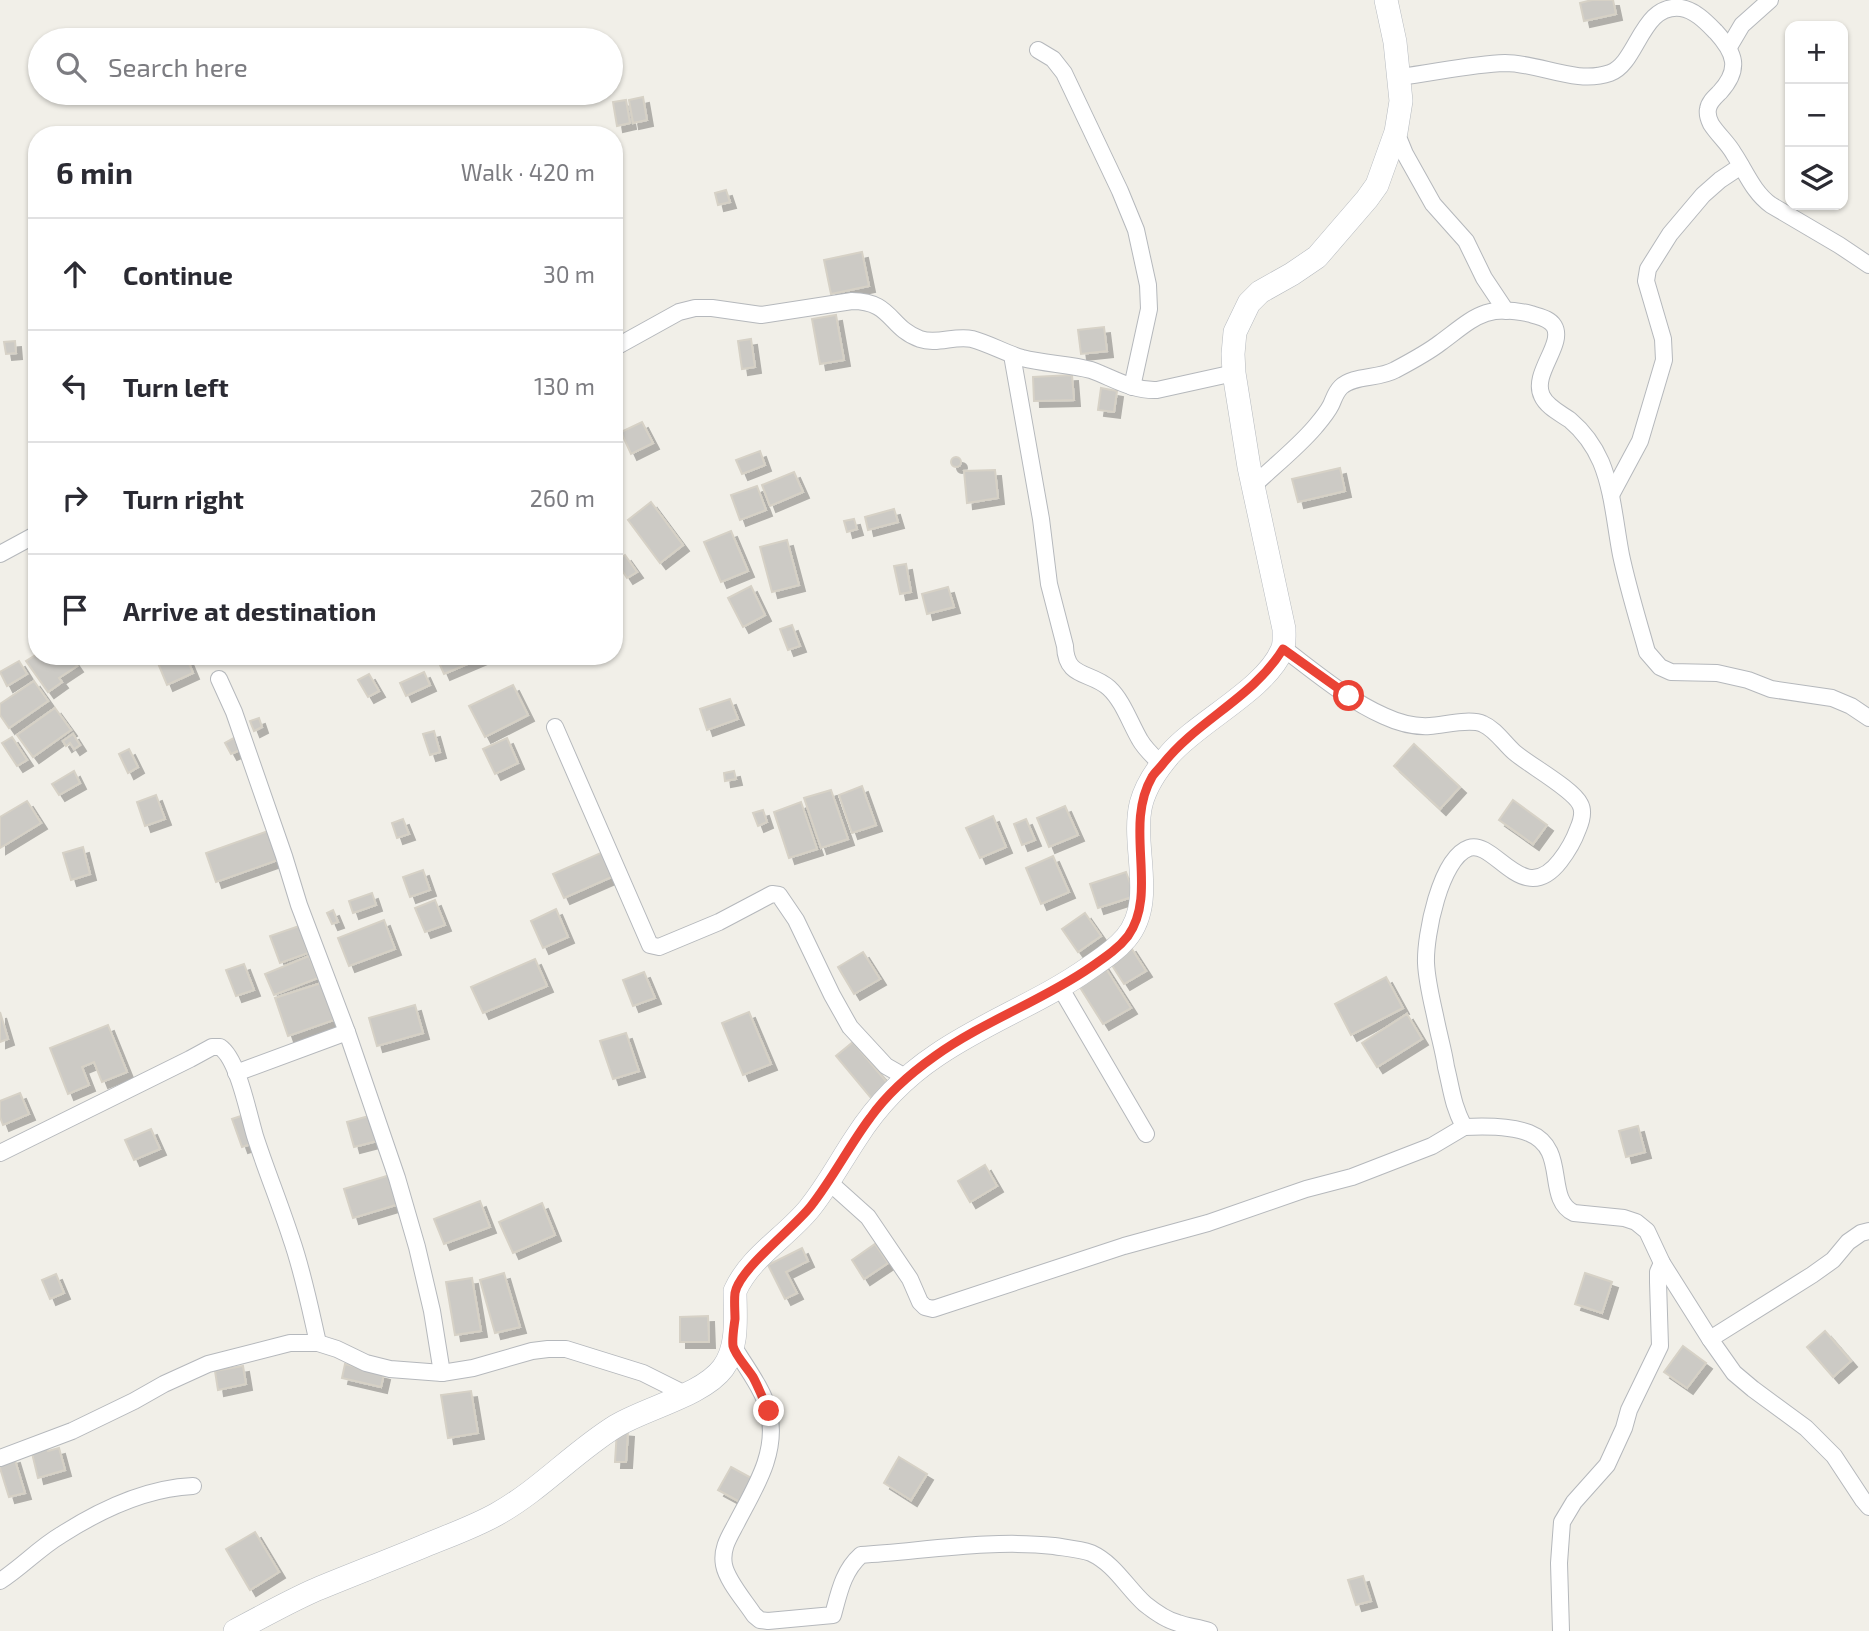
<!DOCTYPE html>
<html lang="en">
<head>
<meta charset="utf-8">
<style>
	body { margin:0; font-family:"Exo 2",sans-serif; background:#f7f7f7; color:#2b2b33 }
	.controls { position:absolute; right:21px; top:21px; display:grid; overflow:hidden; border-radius:14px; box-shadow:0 2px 5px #0004 }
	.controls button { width:63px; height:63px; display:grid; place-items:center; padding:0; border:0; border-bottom:2px solid #e1e1e2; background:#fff; color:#2b2b33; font:35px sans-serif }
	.stop { position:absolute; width:21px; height:21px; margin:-16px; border:5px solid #ea4335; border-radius:50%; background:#fff }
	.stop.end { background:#ea4335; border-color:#fff; box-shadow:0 2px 7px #0008 }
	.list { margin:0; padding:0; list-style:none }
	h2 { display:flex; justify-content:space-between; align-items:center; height:91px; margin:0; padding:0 28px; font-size:30px }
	h2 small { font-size:23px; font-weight:400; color:#7c7c81 }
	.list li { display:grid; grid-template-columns:46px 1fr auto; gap:21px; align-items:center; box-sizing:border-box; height:112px; padding:0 28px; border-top:2px solid #e1e1e2 }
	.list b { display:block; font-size:26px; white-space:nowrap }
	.list em { font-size:23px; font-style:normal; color:#7c7c81 }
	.icon { flex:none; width:38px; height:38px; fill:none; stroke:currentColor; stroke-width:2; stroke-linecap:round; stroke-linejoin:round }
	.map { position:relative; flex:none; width:1869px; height:1631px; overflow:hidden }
	.search { position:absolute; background:#fff; box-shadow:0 2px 5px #0004; left:28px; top:28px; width:595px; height:77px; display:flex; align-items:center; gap:18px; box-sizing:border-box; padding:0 24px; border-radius:38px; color:#7c7c81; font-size:26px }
	.panel { position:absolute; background:#fff; box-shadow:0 2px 5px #0004; left:28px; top:126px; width:595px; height:539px; border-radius:28px }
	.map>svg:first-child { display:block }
</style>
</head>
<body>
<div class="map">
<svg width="1869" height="1631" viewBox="0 0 1869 1631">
	<defs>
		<filter id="shadow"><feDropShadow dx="6" dy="6" stdDeviation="0" flood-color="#0004"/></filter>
	</defs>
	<rect width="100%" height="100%" fill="#f1efe8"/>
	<g fill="#cccac5" stroke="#d6d1c6" stroke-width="2" filter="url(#shadow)">
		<path d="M 1592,0 L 1613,0 L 1616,14 L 1584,21 L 1580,3 Z"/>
		<path d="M 643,97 L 647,120 L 633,123 L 629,100 Z"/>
		<path d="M 626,100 L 630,123 L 617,126 L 613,102 Z"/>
		<path d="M 726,190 L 730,202 L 718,205 L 715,193 Z"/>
		<path d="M 862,252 L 869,286 L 831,294 L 824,260 Z"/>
		<path d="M 836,315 L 844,360 L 820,364 L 812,319 Z"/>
		<path d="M 1104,327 L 1107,351 L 1081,354 L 1078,330 Z"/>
		<path d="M 751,339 L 755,367 L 742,369 L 738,341 Z"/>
		<path d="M 15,341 L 16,353 L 6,354 L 4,342 Z"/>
		<path d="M 1072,375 L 1074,400 L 1034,401 L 1033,377 Z"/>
		<path d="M 1101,388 L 1117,391 L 1114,412 L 1098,410 Z"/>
		<path d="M 642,422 L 653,443 L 631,454 L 621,432 Z"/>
		<path d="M 760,451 L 765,465 L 742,474 L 736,460 Z"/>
		<circle cx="956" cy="462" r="5"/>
		<path d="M 1340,468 L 1345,491 L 1298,502 L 1292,479 Z"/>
		<path d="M 995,470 L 998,498 L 967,503 L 964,471 Z"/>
		<path d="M 794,472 L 803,492 L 770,506 L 762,485 Z"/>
		<path d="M 757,486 L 766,510 L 740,520 L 731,495 Z"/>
		<path d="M 651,502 L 683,545 L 660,563 L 628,520 Z"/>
		<path d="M 894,509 L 898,522 L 868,530 L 865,517 Z"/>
		<path d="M 854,519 L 857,529 L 847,532 L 844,521 Z"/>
		<path d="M 731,531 L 748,571 L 721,582 L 704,542 Z"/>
		<path d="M 787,540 L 799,585 L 772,592 L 760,547 Z"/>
		<path d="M 625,555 L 637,572 L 627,578 L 616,561 Z"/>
		<path d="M 906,564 L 911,592 L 900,594 L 894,566 Z"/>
		<path d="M 751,586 L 765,615 L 743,627 L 728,598 Z"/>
		<path d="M 948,587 L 954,607 L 927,614 L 922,594 Z"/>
		<path d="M 792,625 L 800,646 L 788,650 L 780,629 Z"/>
		<path d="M 37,654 L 37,656 L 70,656 L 77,666 L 59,678 L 62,682 L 48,692 L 26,661 Z"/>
		<path d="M 155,656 L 186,656 L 193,673 L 167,685 Z"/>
		<path d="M 436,656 L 483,656 L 484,657 L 444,674 Z"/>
		<path d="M 19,661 L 27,674 L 7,686 L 0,672 Z"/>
		<path d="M 424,672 L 430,685 L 406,696 L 400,683 Z"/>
		<path d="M 369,674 L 379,691 L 368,697 L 358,680 Z"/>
		<path d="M 34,681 L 48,701 L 9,728 L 0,715 L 0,704 Z"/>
		<path d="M 513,685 L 528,715 L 485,737 L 469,706 Z"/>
		<path d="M 730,699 L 738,719 L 707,730 L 700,709 Z"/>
		<path d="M 55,708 L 71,730 L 33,757 L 17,735 Z"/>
		<path d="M 259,718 L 262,727 L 254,731 L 250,721 Z"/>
		<path d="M 434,731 L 440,752 L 430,755 L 423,734 Z"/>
		<path d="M 73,734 L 80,745 L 74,749 L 70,743 L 66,746 L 63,741 Z"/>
		<path d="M 12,737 L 27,760 L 17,766 L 2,743 Z"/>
		<path d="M 234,738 L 240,750 L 231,754 L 225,743 Z"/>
		<path d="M 507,738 L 518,763 L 495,774 L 483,749 Z"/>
		<path d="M 1414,744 L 1460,787 L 1440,809 L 1394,766 Z"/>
		<path d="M 129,749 L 138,767 L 128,773 L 119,754 Z"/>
		<path d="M 74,771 L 80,783 L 59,795 L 52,784 Z"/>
		<path d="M 734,771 L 736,779 L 725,781 L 724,773 Z"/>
		<path d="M 862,786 L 876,825 L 852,833 L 839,795 Z"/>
		<path d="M 831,790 L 848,839 L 821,848 L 804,798 Z"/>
		<path d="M 156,795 L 165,819 L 145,826 L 137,802 Z"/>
		<path d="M 1513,800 L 1547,825 L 1533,844 L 1499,820 Z"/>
		<path d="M 27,801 L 41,823 L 0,848 L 0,817 Z"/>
		<path d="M 801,802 L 817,849 L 789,858 L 774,812 Z"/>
		<path d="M 1065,806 L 1078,835 L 1049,847 L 1037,818 Z"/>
		<path d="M 763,810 L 767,822 L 758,826 L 753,813 Z"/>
		<path d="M 993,816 L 1006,847 L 980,858 L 966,828 Z"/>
		<path d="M 403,819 L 409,834 L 397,838 L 392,823 Z"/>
		<path d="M 1026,819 L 1035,840 L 1022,845 L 1014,824 Z"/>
		<path d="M 268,831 L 278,860 L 216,882 L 206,853 Z"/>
		<path d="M 83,847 L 90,874 L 71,880 L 63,853 Z"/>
		<path d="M 603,852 L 614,876 L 564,898 L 553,874 Z"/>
		<path d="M 1053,856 L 1069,892 L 1041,904 L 1026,868 Z"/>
		<path d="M 423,870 L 430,890 L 410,897 L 403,877 Z"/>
		<path d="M 1126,872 L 1135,896 L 1098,908 L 1090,884 Z"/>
		<path d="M 372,893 L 376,905 L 353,913 L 349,901 Z"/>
		<path d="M 435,900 L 445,925 L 425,932 L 415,908 Z"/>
		<path d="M 556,909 L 568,937 L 543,948 L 531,921 Z"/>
		<path d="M 333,910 L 338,922 L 332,924 L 327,913 Z"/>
		<path d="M 1085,913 L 1101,936 L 1078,952 L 1062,929 Z"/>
		<path d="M 384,920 L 395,949 L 349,966 L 338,938 Z"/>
		<path d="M 299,926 L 308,953 L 280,963 L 270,936 Z"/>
		<path d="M 1130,946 L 1146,971 L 1124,984 L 1108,959 Z"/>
		<path d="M 863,952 L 880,979 L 854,994 L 838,967 Z"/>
		<path d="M 309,956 L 318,978 L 274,995 L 265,974 Z"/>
		<path d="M 535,959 L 547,986 L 483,1013 L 471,987 Z"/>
		<path d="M 244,964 L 254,990 L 236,996 L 226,970 Z"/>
		<path d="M 1103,964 L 1131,1008 L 1103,1024 L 1076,981 Z"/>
		<path d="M 644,972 L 655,998 L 633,1006 L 623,980 Z"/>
		<path d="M 1386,977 L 1403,1008 L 1351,1035 L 1335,1004 Z"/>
		<path d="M 321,983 L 334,1020 L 288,1036 L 275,998 Z"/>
		<path d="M 415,1005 L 423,1033 L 377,1046 L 369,1018 Z"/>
		<path d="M 0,1012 L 8,1039 L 0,1042 Z"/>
		<path d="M 749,1012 L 771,1064 L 743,1075 L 722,1023 Z"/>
		<path d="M 1407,1014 L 1422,1039 L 1377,1067 L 1362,1043 Z"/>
		<path d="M 108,1025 L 127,1072 L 102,1082 L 94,1062 L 82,1067 L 89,1085 L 68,1094 L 50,1048 Z"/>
		<path d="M 626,1033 L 639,1071 L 613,1079 L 600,1041 Z"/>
		<path d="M 853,1042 L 889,1085 L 872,1099 L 836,1056 Z"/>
		<path d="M 20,1093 L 29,1114 L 3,1125 L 0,1117 L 0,1101 Z"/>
		<path d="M 244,1115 L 254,1143 L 242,1147 L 232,1119 Z"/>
		<path d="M 369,1116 L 377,1141 L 354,1147 L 347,1122 Z"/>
		<path d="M 1638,1126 L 1645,1152 L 1626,1157 L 1619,1131 Z"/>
		<path d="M 151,1129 L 160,1149 L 134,1160 L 125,1140 Z"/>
		<path d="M 985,1165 L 997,1186 L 970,1202 L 958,1181 Z"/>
		<path d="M 390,1175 L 399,1204 L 353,1218 L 344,1189 Z"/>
		<path d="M 480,1201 L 490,1227 L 444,1244 L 434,1219 Z"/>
		<path d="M 542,1203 L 555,1235 L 513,1253 L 499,1222 Z"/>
		<path d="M 875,1244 L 888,1263 L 864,1279 L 852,1260 Z"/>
		<path d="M 802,1248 L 808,1261 L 786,1272 L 797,1293 L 785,1299 L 768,1265 Z"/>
		<path d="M 504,1273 L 520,1327 L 495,1333 L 480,1280 Z"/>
		<path d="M 1585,1273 L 1612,1282 L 1602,1313 L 1575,1304 Z"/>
		<path d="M 56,1274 L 64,1293 L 50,1299 L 42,1280 Z"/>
		<path d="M 472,1278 L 481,1331 L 455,1335 L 446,1282 Z"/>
		<path d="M 708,1316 L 709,1342 L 680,1342 L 680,1317 Z"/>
		<path d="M 1825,1331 L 1851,1361 L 1833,1377 L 1807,1347 Z"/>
		<path d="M 1683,1346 L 1706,1363 L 1687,1388 L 1664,1372 Z"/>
		<path d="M 345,1364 L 384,1374 L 381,1387 L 342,1378 Z"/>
		<path d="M 243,1366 L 246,1384 L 218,1390 L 215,1371 Z"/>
		<path d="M 471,1391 L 478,1433 L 448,1438 L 441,1395 Z"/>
		<path d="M 617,1430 L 628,1431 L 626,1462 L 615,1462 Z"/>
		<path d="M 46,1445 L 48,1451 L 59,1448 L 65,1470 L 38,1478 L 31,1449 Z"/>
		<path d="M 14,1457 L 25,1493 L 9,1497 L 0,1468 L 0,1461 Z"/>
		<path d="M 899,1457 L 927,1474 L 911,1500 L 884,1483 Z"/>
		<path d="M 731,1467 L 753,1479 L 740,1502 L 718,1490 Z"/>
		<path d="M 255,1532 L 279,1572 L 250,1590 L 226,1549 Z"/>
		<path d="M 1363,1576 L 1371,1601 L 1356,1605 L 1348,1580 Z"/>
	</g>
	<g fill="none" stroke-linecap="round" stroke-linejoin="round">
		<defs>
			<g id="street">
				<path d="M 1729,47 L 1742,25 L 1770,0"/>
				<path d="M 1038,50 L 1053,59 L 1064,73 L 1120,191 L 1136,230 L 1148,285 L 1149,309 L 1132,387"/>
				<path d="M 1399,77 C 1433,73 1471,64 1505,63 C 1540,63 1576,85 1610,73 C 1638,63 1641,3 1681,8 C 1695,10 1707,23 1716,32 C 1735,53 1741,69 1720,92 C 1715,97 1709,102 1708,109 C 1707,114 1709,120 1711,124 C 1718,135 1728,143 1734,154 C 1746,172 1753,192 1771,205 L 1839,245 L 1869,265"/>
				<path d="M 1396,132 L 1405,154 L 1433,204 L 1466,241 L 1484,278 L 1506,311"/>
				<path d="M 614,348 L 679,312 L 695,308 L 712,308 L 761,315 L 852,301 C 892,301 889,328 920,339 C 937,345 955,335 972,339 C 990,344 1005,353 1022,358 C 1045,364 1069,364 1091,370 C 1113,378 1132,391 1157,390 L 1234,373"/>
				<path d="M 1012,355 L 1041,519 L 1049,584 L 1065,646 C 1066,679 1090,671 1109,688 C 1123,701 1130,723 1140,740 C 1145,749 1154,757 1162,765"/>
				<path d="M 1254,485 C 1274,466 1297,448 1315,427 C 1320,421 1327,413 1331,405 C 1334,399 1335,393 1341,387 C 1353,375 1379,379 1395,370 C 1410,362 1427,353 1440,343 C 1474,318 1485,303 1531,314 C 1539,317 1549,318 1554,326 C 1565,344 1531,374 1542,396 C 1547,407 1560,413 1570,420 C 1583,431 1594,446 1601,462 C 1613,491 1615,524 1621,555 C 1628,588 1638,620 1647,652 L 1660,667 L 1671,672 L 1717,673 L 1748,680 L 1771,689 L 1832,698 L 1851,706 L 1869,718"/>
				<path d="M 1611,495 L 1640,441 L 1664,360 L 1663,339 L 1646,281 L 1648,269 L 1670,234 L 1703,195 L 1720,180 L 1741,166"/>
				<path d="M 0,554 L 37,534"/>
				<path d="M 219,679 L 234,712 L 284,856 L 299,905 L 347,1032 L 397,1178 L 417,1247 L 432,1311 L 442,1373"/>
				<path d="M 555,727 L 650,945 L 659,947 L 719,922 L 772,894 L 779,895 L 796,920 L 832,995 L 850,1027 L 886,1066 L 907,1078"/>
				<path d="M 1060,987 L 1146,1134"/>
				<path d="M 236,1073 L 347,1032"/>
				<path d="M 1464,1127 C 1483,1126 1511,1126 1529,1133 C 1569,1149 1544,1199 1574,1213 L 1624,1218 L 1636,1222 L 1647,1231 L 1662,1263 L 1710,1339 L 1734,1373 L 1753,1389 L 1806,1428 L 1834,1456 L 1863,1500 L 1869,1507"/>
				<path d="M 0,1153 L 190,1059 L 212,1047 L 220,1047 C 238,1059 248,1113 255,1136 C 266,1170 280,1204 291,1238 C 303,1272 310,1308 318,1343"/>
				<path d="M 829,1182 L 868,1217 L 910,1279 L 920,1302 L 925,1307 L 933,1309 L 1124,1246 L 1208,1223 L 1306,1189 L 1352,1177 L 1432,1146 L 1464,1127 C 1452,1103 1452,1091 1446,1067 C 1444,1053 1440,1039 1437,1025 C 1433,1005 1427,984 1426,963 C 1425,936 1440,858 1469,848 C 1495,839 1523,909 1560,861 C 1567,852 1574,840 1578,829 C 1581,822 1584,811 1580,804 C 1573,789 1529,765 1514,752 C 1504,743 1495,729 1483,724 C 1470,718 1445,725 1430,726 C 1415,727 1399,723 1384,716 C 1348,700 1315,672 1283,648"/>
				<path d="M 1710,1339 L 1812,1275 L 1833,1260 L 1848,1242 L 1861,1233 L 1869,1231"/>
				<path d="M 733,1346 C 744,1364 765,1392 769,1413 C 778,1454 754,1489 736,1524 C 729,1537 721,1549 724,1565 C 727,1581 745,1601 754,1615 L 760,1620 L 768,1621 L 833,1615 C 839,1593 843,1571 861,1555 C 924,1551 991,1539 1054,1546 C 1066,1548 1079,1549 1091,1553 C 1115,1564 1127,1588 1145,1604 C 1155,1612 1166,1620 1178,1623 C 1188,1627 1199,1627 1209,1631"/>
				<path d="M 0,1458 L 72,1431 L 134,1401 L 164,1384 L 208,1364 L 290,1343 L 318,1343 L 337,1349 L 366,1363 L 390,1369 L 442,1373 L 473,1368 L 532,1351 L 548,1349 L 566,1349 L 643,1373 L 685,1394"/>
				<path d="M 0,1581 C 22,1567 39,1548 61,1535 C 100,1510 147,1488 193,1486"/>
				<path d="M 1561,1631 L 1559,1563 L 1562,1522 L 1574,1502 L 1607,1465 L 1624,1428 L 1629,1410 L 1660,1346 L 1658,1282 L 1658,1272 L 1662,1263"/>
			</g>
			<path id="secondary" d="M 235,1631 C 261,1617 288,1602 315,1590 C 351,1575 388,1561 424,1546 C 448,1536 474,1527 497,1514 C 540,1490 574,1452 616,1426 C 646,1408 703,1395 723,1368 C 739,1347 735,1316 735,1291 C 750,1257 786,1237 809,1209 C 827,1187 840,1162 856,1138 C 877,1105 904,1077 937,1055 C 985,1022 1041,1002 1089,968 C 1102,959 1115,951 1126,938 C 1157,901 1131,847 1141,804 C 1146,785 1157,769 1170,754 C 1199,721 1266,689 1282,650 C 1285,644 1284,636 1284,629 L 1249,467 L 1234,373 L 1233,354 L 1235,332 L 1249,303 L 1260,292 L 1292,274 L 1317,257 L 1367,199 L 1377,185 L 1396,132 L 1401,101 L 1395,42 L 1386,0"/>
		</defs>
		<use href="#street" stroke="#b5b8bc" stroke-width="18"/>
		<use href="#secondary" stroke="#b6babf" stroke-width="24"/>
		<use href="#street" stroke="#fff" stroke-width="16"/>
		<use href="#secondary" stroke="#fff" stroke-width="23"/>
	</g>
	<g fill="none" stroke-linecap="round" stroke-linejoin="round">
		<path stroke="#ea4335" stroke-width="9" d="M 769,1411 C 763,1400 759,1388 753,1377 C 748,1369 735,1355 733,1346 C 732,1338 734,1327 735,1319 C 735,1311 734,1301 735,1293 C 739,1269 794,1228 811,1206 C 833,1178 849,1146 870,1118 C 887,1094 911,1073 935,1056 C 984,1021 1042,1001 1091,967 C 1104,958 1118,949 1128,936 C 1159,892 1123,827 1152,777 C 1154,773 1159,769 1162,765 C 1197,720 1253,698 1283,649 L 1349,696"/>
	</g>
</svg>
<div class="controls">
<button>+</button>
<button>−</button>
<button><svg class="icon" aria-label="layers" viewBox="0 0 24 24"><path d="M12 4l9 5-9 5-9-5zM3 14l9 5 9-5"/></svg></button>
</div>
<div class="stop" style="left:1349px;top:696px"></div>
<div class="stop end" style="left:769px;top:1411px"></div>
<div class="search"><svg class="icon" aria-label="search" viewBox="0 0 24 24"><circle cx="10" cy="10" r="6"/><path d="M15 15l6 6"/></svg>Search here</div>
<section class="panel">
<h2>6 min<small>Walk · 420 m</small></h2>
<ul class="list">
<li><svg class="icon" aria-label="ahead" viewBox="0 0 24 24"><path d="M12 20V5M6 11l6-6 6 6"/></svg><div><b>Continue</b></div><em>30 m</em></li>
<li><svg class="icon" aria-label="left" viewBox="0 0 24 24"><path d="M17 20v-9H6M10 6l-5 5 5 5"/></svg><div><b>Turn left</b></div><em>130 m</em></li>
<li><svg class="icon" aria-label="right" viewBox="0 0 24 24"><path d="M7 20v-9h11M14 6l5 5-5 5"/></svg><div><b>Turn right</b></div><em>260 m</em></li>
<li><svg class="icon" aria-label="arrive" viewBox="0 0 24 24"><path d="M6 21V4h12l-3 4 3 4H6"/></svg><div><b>Arrive at destination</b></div></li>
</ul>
</section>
</div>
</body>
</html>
